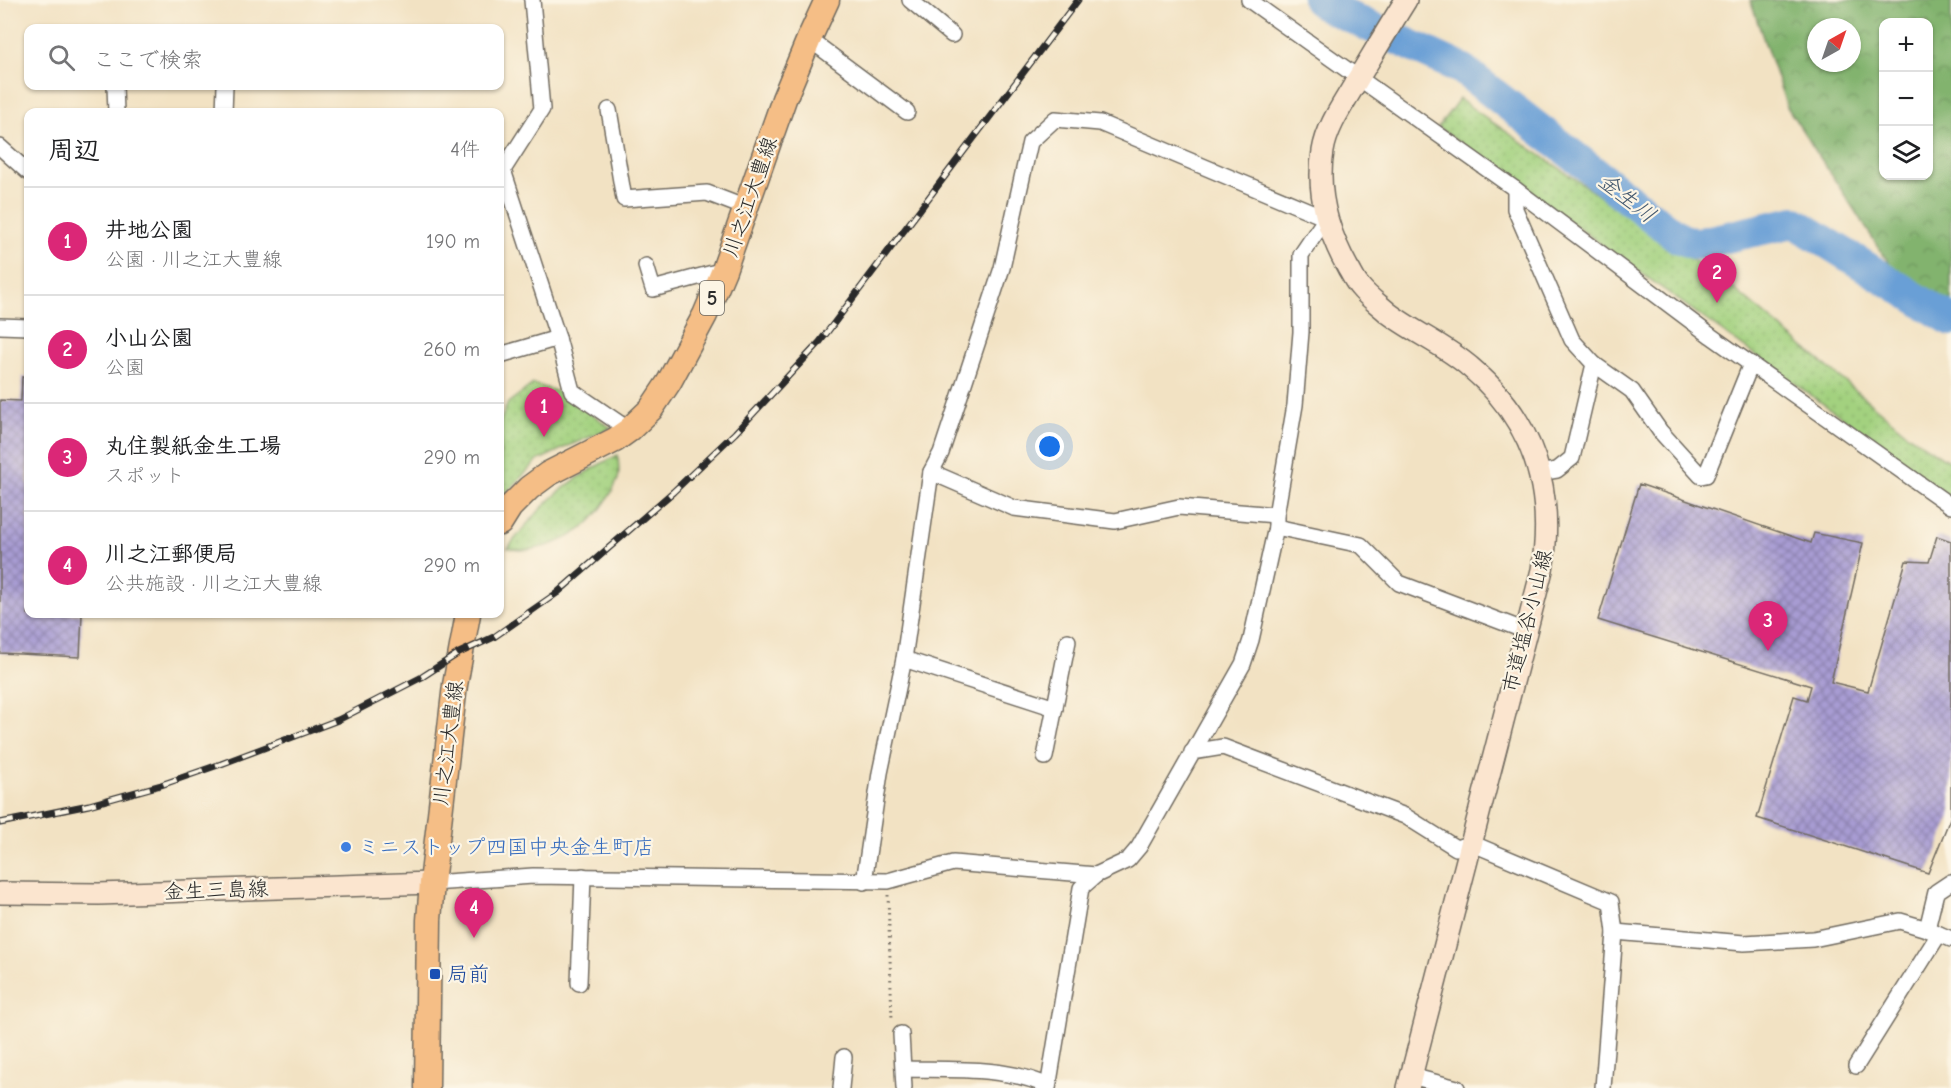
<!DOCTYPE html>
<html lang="ja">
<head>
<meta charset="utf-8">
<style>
	body { margin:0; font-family:"Comic Neue","Klee One",sans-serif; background:#f6f6f6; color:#202124 }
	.controls { position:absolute; right:18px; top:18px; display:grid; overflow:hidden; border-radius:12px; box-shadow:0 2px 4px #0004 }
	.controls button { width:54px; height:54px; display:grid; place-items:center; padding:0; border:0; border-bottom:2px solid #e0e0e0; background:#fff; color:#202124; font:30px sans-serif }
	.compass { position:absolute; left:1807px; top:18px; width:54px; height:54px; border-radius:50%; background:#fff; box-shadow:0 2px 4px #0004; rotate:40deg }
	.you { position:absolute; left:1050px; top:447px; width:21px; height:21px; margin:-15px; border:4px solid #fff; border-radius:50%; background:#1a73e8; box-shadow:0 0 0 9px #1a73e833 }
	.badge { display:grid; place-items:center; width:39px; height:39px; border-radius:50%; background:#db2777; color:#fff; font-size:20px; font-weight:700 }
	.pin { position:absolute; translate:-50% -50px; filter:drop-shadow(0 2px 3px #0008) }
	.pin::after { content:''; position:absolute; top:32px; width:21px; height:18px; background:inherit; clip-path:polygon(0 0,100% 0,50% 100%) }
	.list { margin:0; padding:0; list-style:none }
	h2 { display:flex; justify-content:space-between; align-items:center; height:78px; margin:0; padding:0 24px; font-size:26px }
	h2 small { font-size:20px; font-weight:400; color:#757577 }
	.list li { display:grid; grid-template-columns:39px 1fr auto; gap:18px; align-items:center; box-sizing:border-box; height:108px; padding:0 24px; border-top:2px solid #e0e0e0 }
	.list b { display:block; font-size:22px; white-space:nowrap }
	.list p { margin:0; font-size:20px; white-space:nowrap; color:#757577 }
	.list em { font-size:20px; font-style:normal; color:#757577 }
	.icon { flex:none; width:33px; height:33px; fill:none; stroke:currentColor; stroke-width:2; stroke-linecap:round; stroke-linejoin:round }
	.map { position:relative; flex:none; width:1951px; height:1088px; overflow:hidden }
	.search { position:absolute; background:#fff; box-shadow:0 2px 4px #0004; left:24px; top:24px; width:480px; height:66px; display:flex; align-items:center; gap:15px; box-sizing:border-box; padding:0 21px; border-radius:12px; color:#757577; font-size:22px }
	.panel { position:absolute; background:#fff; box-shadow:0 2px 4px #0004; left:24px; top:108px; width:480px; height:510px; border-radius:12px }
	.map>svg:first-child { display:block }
</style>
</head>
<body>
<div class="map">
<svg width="1951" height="1088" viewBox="0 0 1951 1088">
	<defs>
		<pattern id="forest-crowns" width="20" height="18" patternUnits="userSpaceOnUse" patternTransform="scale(1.5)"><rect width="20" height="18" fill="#82b36e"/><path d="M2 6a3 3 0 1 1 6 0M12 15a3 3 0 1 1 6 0" fill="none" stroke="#6b925b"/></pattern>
		<pattern id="park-dots" width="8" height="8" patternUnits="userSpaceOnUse" patternTransform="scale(1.5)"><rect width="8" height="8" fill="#a3d17f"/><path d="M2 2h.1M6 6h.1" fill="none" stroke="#8cb46e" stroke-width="1.8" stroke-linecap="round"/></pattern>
		<pattern id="building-cross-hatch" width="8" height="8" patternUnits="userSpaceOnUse" patternTransform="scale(1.5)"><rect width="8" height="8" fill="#a89cd3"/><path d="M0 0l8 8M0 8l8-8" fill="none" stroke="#897fab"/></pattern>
	</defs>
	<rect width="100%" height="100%" fill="#fcf5e5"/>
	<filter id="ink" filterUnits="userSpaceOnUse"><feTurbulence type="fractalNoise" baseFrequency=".0167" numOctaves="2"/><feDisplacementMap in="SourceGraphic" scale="12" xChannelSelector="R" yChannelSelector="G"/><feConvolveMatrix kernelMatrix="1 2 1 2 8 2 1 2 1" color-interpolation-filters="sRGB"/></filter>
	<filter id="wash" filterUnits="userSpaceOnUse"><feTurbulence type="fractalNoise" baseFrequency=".008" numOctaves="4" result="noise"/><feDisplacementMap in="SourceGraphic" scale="24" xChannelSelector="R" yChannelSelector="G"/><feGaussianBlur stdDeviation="1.35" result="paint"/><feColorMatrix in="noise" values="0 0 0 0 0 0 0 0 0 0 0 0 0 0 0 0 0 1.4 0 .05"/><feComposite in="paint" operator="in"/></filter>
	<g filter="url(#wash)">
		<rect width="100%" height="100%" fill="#f2e2c3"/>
		<path fill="url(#forest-crowns)" stroke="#566f4c" stroke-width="1.5" fill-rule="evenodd" d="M 1750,0 L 1951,0 L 1951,308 L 1898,277 L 1787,107 ZM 1884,22 L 1928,22 L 1928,176 L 1884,176 ZM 1816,27 L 1852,27 L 1852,63 L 1816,63 Z"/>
		<g fill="url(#park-dots)" stroke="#677e55" stroke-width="1.5">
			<path d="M 1459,99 L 1733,288 L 1910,436 L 1951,463 L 1951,499 L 1897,457 L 1438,127 Z"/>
			<path d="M 533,384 L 565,394 L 611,428 L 568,446 L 537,461 L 500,499 L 500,422 L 508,403 Z"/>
			<path d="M 618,455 C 618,462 620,472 618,479 C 612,494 596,518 583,528 C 564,542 531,555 508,548 C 541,504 568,479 618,455 Z"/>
		</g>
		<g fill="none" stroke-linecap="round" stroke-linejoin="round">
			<path stroke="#699fd6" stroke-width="32" d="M 1318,0 L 1326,6 L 1462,69 L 1679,238 L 1696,244 L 1794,222 L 1951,320"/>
		</g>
		<g id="blocks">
			<g fill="url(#building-cross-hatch)">
				<path d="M 22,377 L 28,378 L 28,614 L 82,614 L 80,657 L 0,653 L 0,400 L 21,401 Z"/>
				<path d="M 1639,484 L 1811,543 L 1814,533 L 1863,543 L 1831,682 L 1868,691 L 1906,561 L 1929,562 L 1937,536 L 1951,541 L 1951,816 L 1928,873 L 1757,818 L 1794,696 L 1807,700 L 1811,686 L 1598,620 Z"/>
			</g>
		</g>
	</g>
	<g filter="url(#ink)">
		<use href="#blocks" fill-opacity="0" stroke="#716b60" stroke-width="1.5"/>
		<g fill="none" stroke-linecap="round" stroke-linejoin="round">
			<defs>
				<g id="street">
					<path d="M 532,0 L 542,109 L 503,170 L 558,338 L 572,391 L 629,430"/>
					<path d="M 910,0 L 952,35"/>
					<path d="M 1249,0 L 1515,189 L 1711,336 L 1951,506"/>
					<path d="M 809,39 L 907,112"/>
					<path d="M 115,86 L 116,112"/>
					<path d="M 609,110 L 624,199 L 707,193 L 746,208"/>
					<path d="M 224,112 L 225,86"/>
					<path d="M 0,147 L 28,172"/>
					<path d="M 1515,189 L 1515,209 L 1572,340 L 1594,364 L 1572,458 L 1557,470 L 1538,473"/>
					<path d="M 646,266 L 653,289 L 724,270"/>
					<path d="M 0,326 L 28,327"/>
					<path d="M 500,355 L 558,338"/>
					<path d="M 1594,364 L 1632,391 L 1660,431 L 1701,476 L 1706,475 L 1751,364"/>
					<path d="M 931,472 L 1014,508 L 1115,521 L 1179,507 L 1276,515"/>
					<path d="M 1276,527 L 1361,545 L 1399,583 L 1526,631"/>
					<path d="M 904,659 L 1055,708"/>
					<path d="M 1192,752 L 1223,747 L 1405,816 L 1456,848 L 1471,843 L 1611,902 L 1615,932 L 1603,1088"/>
					<path d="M 1045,757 L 1068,641"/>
					<path d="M 864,882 L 880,773 L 904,659 L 931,472 L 941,453 L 1002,268 L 1030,142 L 1055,119 L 1100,123 L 1326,218 L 1301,255 L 1301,332 L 1295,405 L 1276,515 L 1276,527 L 1251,640 L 1243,664 L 1139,847 L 1128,860 L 1096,875 L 1081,888 L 1048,1088"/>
					<path d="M 432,883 L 533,876 L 888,881 L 953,863 L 1096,875"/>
					<path d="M 1927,929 L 1936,892 L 1951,882"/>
					<path d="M 1615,932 L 1744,943 L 1813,939 L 1900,921 L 1927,929 L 1951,939"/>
					<path d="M 579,983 L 583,876"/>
					<path d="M 901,1034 L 904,1088"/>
					<path d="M 1856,1066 L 1939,934"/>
					<path d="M 904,1069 C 951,1070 1005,1066 1048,1086"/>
					<path d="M 1411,1076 L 1457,1088"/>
					<path d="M 841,1088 L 844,1057"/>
				</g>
				<g id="secondary">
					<path d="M 1406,0 C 1389,27 1373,54 1356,82 C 1344,103 1327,126 1323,151 C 1316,192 1328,232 1348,268 C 1352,274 1355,282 1360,287 C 1367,296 1378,304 1387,312 C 1413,332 1445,345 1470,367 C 1533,420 1555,489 1542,570 L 1408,1088"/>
					<path d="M 0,893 L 99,894 L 432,883"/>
				</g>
				<g id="primary">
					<path d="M 500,523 L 510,507 L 529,488 L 548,474 L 615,440 L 629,430 L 651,409 L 669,382 L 705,315 L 724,270 L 784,99 L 809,39 L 827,0"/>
					<path d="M 427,1088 L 429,920 L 432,883 L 455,685 L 468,614"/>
				</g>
			</defs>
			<use href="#street" stroke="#716b60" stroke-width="18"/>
			<use href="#secondary" stroke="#716b60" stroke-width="24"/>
			<use href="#primary" stroke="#716b60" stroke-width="27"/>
			<path stroke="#716b60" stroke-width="3" stroke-dasharray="1.5 4.5" stroke-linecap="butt" d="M 888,895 L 892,1020"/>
			<use href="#street" stroke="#fff" stroke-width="15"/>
			<use href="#secondary" stroke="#fbe5cf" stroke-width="21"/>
			<use href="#primary" stroke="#f5be86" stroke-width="24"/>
			<defs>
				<path id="rail" d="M 0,823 L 89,805 L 161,785 L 221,764 L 338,720 L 422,677 L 459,653 L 494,637 L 557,593 L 673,492 L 735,433 L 819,343 L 1078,0"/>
			</defs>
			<use href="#rail" stroke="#2b2b2b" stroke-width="7"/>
			<use href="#rail" stroke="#fcf5e5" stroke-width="4.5" stroke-dasharray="14" stroke-linecap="butt"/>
		</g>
	</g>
	<circle fill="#3f7fe0" stroke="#fcf5e5" stroke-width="2" cx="346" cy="847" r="6"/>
	<rect fill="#1a4fb4" stroke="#fcf5e5" stroke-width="2" x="429" y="968" width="12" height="12" rx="3"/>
	<g text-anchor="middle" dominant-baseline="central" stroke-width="4.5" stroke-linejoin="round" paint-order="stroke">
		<rect fill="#fcf5e5" stroke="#6a6863" stroke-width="1.5" x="700" y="281" width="24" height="34" rx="4.5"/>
		<g font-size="20" font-weight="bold" fill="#2b2b2b">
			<text x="712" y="298">5</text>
		</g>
		<g font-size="21" fill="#2b2b2b" stroke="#fcf5e5">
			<text transform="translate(750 197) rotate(-71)">川之江大豊線</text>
			<text transform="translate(1527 621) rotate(-76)">市道塩谷小山線</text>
			<text transform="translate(448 743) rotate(-83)">川之江大豊線</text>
			<text transform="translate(216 890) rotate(-2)">金生三島線</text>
		</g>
		<g font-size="21" fill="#366cbe" stroke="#fcf5e5" text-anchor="start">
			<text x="358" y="847">ミニストップ四国中央金生町店</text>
		</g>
		<g font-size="21" fill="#164399" stroke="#fcf5e5" text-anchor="start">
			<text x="447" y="974">局前</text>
		</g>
		<g font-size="22" font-style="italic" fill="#44596f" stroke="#fcf5e5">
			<text transform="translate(1627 198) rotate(38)">金生川</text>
		</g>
	</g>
</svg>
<div class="controls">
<button>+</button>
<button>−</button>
<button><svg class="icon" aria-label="layers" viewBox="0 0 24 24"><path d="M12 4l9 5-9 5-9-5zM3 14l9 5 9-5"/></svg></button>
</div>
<svg class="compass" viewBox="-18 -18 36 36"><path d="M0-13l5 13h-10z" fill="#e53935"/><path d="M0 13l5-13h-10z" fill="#757577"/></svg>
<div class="you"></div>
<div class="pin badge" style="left:544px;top:437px">1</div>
<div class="pin badge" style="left:1717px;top:303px">2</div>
<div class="pin badge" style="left:1768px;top:651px">3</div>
<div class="pin badge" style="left:474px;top:938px">4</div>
<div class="search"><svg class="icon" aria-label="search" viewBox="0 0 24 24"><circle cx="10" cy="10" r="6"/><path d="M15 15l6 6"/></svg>ここで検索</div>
<section class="panel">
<h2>周辺<small>4件</small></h2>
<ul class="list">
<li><span class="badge">1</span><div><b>井地公園</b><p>公園 · 川之江大豊線</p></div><em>190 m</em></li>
<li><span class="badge">2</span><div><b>小山公園</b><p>公園</p></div><em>260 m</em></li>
<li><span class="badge">3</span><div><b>丸住製紙金生工場</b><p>スポット</p></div><em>290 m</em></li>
<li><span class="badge">4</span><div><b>川之江郵便局</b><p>公共施設 · 川之江大豊線</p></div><em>290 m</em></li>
</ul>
</section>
</div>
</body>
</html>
